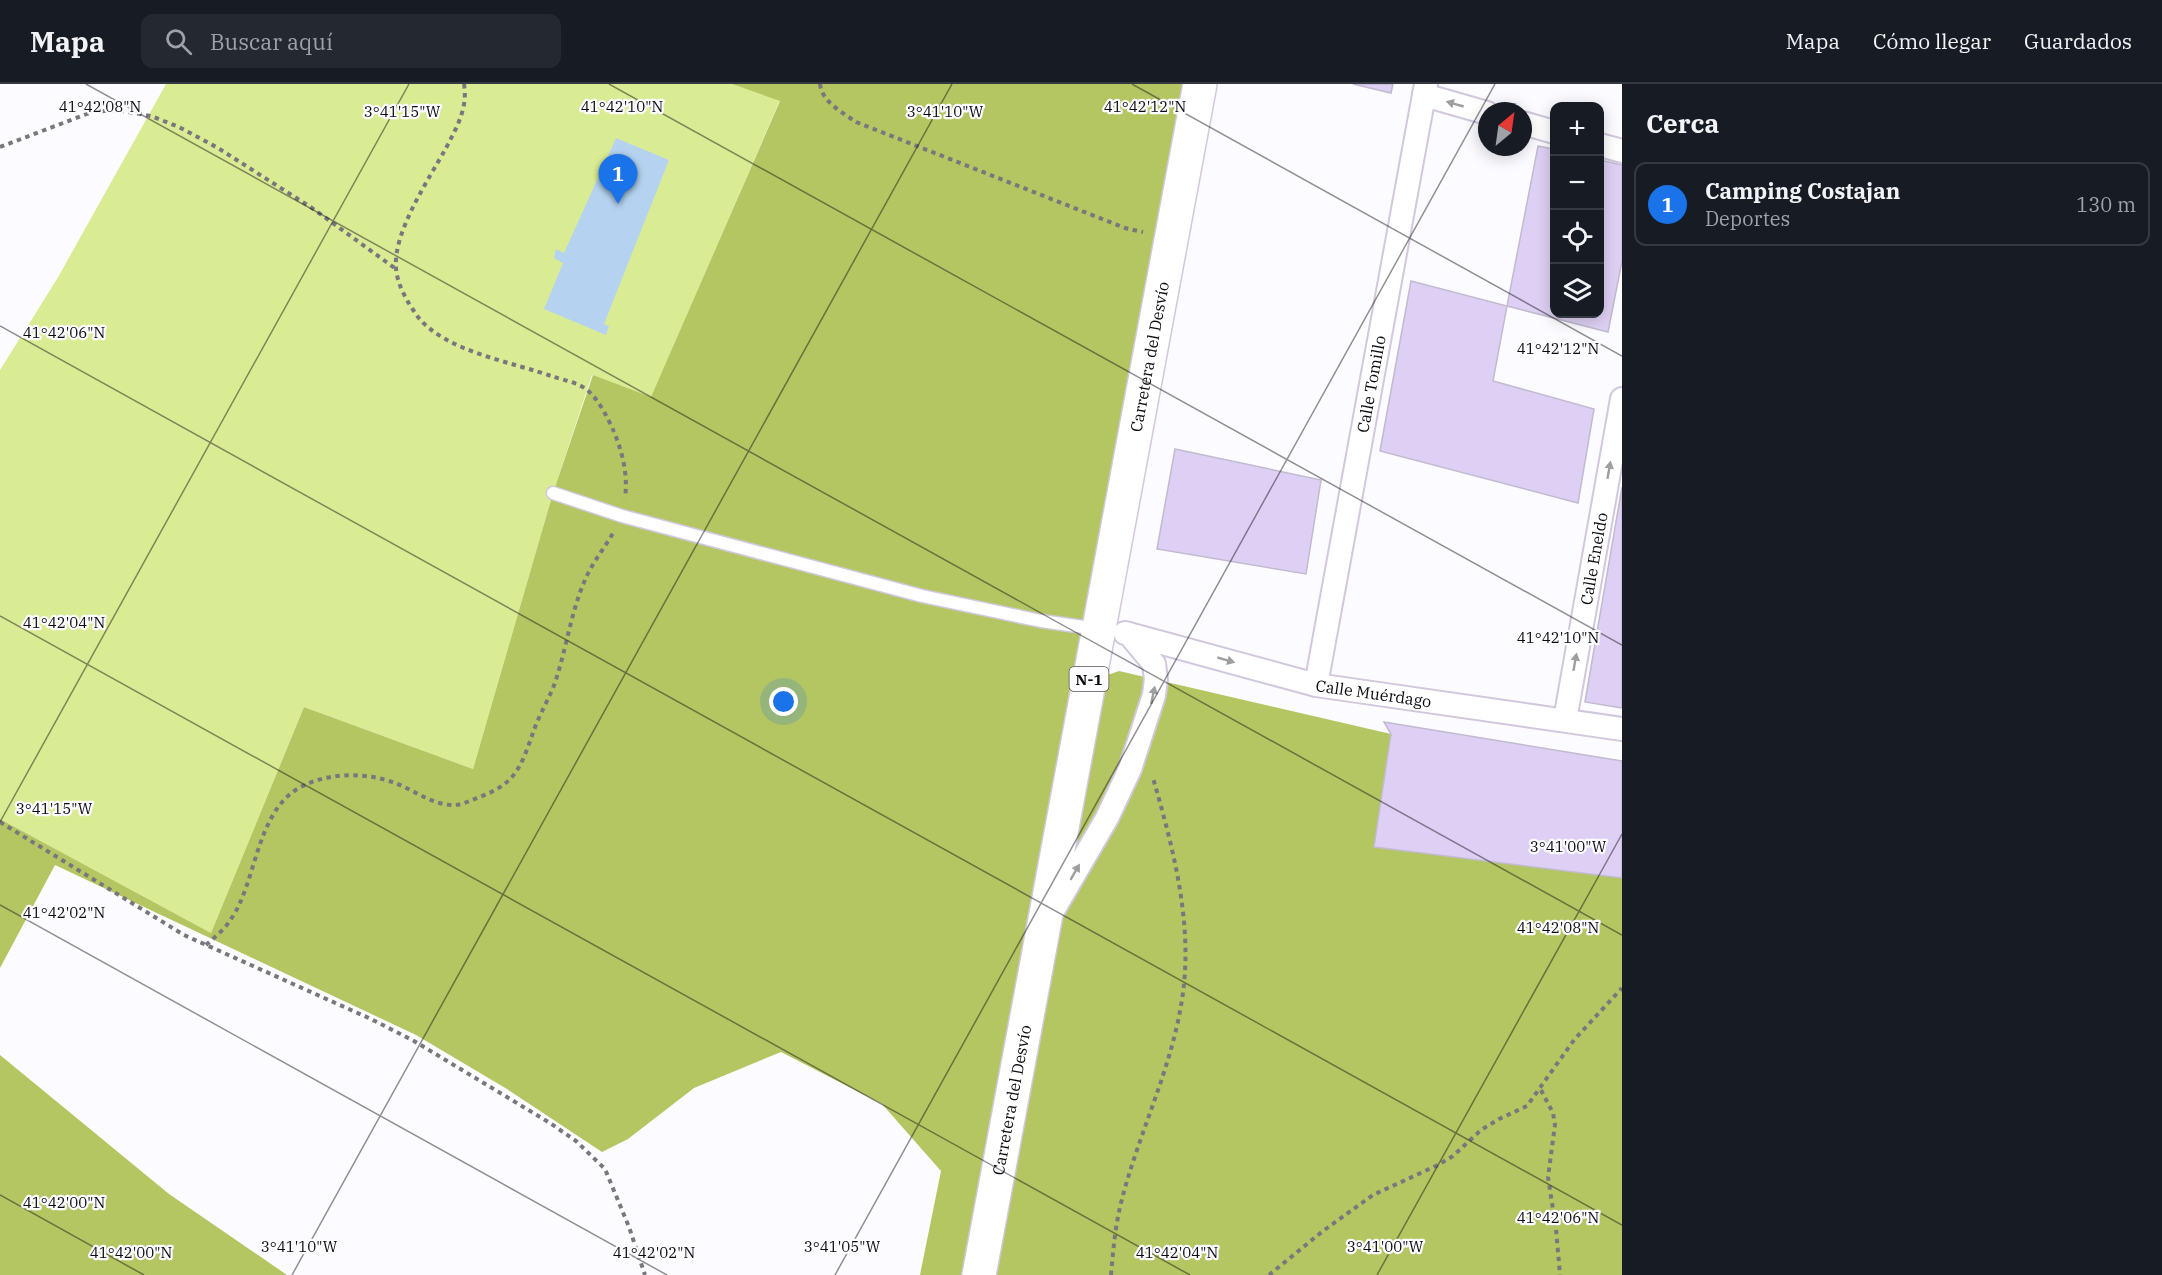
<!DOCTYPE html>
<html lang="es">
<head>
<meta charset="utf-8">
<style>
	body { margin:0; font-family:"IBM Plex Serif",serif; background:#242831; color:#f1f3f6 }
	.controls { position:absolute; right:18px; top:18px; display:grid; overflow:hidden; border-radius:12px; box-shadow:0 3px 15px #0003 }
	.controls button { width:54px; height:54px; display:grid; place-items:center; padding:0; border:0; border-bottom:2px solid #363941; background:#171b24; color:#f1f3f6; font:30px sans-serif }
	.compass { position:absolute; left:1478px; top:18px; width:54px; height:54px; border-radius:50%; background:#171b24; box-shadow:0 3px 15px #0003; rotate:29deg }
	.you { position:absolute; left:784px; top:618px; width:21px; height:21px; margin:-15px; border:4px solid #fff; border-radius:50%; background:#1a73e8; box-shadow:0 0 0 9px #1a73e833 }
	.badge { display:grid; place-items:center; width:39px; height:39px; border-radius:50%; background:#1a73e8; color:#fff; font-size:20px; font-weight:700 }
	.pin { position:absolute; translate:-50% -50px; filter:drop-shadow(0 2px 3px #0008) }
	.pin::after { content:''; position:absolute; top:32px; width:21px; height:18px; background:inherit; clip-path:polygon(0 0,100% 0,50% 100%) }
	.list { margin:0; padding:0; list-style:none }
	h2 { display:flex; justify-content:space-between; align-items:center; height:78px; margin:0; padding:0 24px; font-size:26px }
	h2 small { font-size:20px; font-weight:400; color:#9ea1a6 }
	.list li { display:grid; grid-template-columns:39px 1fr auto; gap:18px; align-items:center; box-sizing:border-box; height:84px; margin:0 12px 12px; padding:0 12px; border:2px solid #363941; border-radius:12px }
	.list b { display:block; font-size:22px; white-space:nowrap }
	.list p { margin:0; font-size:20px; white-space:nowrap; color:#9ea1a6 }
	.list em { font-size:20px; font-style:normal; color:#9ea1a6 }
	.icon { flex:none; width:33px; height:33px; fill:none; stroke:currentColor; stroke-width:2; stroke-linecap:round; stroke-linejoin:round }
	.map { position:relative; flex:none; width:1622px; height:1191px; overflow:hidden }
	header { display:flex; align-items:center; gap:36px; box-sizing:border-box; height:84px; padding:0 30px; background:#171b24; border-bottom:2px solid #363941 }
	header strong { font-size:28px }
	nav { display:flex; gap:33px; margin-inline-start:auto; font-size:21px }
	.search { width:420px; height:54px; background:#242831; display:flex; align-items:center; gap:15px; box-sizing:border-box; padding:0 21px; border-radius:12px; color:#9ea1a6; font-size:22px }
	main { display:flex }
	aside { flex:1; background:#171b24 }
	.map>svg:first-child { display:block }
</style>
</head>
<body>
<header>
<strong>Mapa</strong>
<div class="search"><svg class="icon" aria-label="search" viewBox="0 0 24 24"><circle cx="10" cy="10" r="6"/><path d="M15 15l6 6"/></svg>Buscar aquí</div>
<nav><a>Mapa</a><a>Cómo llegar</a><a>Guardados</a></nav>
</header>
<main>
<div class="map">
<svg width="1622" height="1191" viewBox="0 0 1622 1191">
	<rect width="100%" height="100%" fill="#fcfbff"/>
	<path fill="#daec93" d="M 166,0 L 732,0 L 780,16 L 651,314 L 592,291 L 553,409 L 473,685 L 304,623 L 211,849 L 0,735 L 0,286 L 57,195 Z"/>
	<g fill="#b4c661">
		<path d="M 732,0 L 1196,0 L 1079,601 L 1119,587 L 1391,650 L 1374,763 L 1622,794 L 1622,1191 L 920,1191 L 941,1087 L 882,1020 L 781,968 L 694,1004 L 628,1055 L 602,1068 L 507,1005 L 416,951 L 55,781 L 0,884 L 0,735 L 211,849 L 304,623 L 473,685 L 553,409 L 593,291 L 651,313 L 780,17 Z"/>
		<path d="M 0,971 L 169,1110 L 287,1191 L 0,1191 Z"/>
	</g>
	<path fill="#b5d3f0" d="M 616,54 L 669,76 L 604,240 L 609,242 L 606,251 L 544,225 L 563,179 L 554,174 L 556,165 L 564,169 Z"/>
	<g fill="#ded0f4" stroke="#c2bacf" stroke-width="1.5">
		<path d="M 1353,0 L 1393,0 L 1391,9 Z"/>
		<path d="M 1538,62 L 1554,65 L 1554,230 L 1600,230 L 1600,76 L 1622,81 L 1622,177 L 1608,248 L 1507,222 Z"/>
		<path d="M 1411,197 L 1507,222 L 1493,297 L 1594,325 L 1578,419 L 1380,367 Z"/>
		<path d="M 1175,365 L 1321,396 L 1306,490 L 1157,465 Z"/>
		<path d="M 1622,403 L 1622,624 L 1585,618 Z"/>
		<path d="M 1384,638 L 1622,677 L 1622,794 L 1374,763 L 1391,650 Z"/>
	</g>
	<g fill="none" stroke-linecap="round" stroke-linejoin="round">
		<defs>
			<path id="service" d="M 553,409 L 622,432 L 922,512 L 1041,537 L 1098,545"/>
			<g id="minor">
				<path d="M 1424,11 L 1487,29"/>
				<path d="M 1523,39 L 1554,48"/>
				<path d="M 1600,61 L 1622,67"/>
				<path id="s1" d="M 1129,550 L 1316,601 L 1622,645"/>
				<path id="s2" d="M 1316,601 L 1426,0"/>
				<path id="s3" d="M 1565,636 L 1622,315"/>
				<path d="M 1054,825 L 1107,734 L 1130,685 L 1154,611 L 1156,595 L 1154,580 L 1129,550 L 1125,549"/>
			</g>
			<g id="trunk">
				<path id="s4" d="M 979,1191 L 1200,0"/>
			</g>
		</defs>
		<use href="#service" stroke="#d1c8dd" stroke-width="15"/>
		<use href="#minor" stroke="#d1c8dd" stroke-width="26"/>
		<use href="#trunk" stroke="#d1c8dd" stroke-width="36"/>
		<g stroke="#79777d" stroke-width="4" stroke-dasharray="4.5 4.5" stroke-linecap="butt">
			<path d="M 464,0 C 468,24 457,43 446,64 C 429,95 393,148 396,184 C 397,201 408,219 418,233 C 446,268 513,278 554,293 C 564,296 579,299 587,306 C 598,314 609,336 614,348 C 623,370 628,391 625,414"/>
			<path d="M 820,0 C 822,18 842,28 856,38 L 1125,144 L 1143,148"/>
			<path d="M 0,63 L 92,28 L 117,26 L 151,32 L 179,43 L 218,64 L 312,124 L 396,185"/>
			<path d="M 0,738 L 184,851 L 371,935 L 414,957 L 550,1039 L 576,1057 L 605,1085 L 629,1143 L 645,1191"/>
			<path d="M 206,861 C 215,853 225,845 231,835 C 256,800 256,728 299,704 C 327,688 366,688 395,699 C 417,707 442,729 467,718 C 482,712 499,707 511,694 C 523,681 528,662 534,646 C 539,632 547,618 553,604 C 566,569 570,530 585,496 C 592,479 604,465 613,449"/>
			<path d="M 1541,1006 L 1553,1029 L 1555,1041 L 1548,1093 L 1556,1145 L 1560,1191"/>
			<path d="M 1111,1191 C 1113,1168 1115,1145 1120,1123 C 1138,1048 1176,978 1184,900 C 1191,831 1172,760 1153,694"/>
			<path d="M 1269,1191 L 1323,1147 L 1373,1111 L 1438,1081 L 1453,1072 L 1481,1046 L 1499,1035 L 1527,1022 L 1574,956 L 1622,904"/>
		</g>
		<use href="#service" stroke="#fff" stroke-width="12"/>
		<use href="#minor" stroke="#fff" stroke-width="22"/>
		<use href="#trunk" stroke="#fff" stroke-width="33"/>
	</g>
	<defs><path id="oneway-solid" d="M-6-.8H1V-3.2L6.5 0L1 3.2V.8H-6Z" transform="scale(1.5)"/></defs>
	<g fill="#9e9da0">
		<use href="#oneway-solid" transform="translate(1455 20) rotate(-164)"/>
		<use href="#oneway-solid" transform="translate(1609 386) rotate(-80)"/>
		<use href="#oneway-solid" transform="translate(1226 576) rotate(16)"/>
		<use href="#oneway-solid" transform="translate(1575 578) rotate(-80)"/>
		<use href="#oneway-solid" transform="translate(1153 611) rotate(-78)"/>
		<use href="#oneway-solid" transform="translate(1075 788) rotate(-60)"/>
	</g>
	<path fill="none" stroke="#0d0b11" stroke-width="1.5" stroke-opacity="0.45" d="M 86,0 L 1622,851M 609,0 L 1622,561M 1132,0 L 1622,272M 0,242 L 1622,1141M 0,532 L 1190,1191M 0,738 L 409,0M 0,821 L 667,1191M 0,1111 L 144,1191M 292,1191 L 952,0M 835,1191 L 1495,0M 1377,1191 L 1622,750"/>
	<g text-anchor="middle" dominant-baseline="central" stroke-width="4.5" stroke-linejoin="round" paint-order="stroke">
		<rect fill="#fcfbff" stroke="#555358" stroke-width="1.5" x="1069.5" y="583" width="39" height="24" rx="4.5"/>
		<g font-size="15" font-weight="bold" fill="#0d0b11">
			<text x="1089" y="595">N-1</text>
		</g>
		<g font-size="16" fill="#0d0b11" stroke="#fcfbff">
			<text stroke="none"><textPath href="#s4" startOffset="934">Carretera del Desvío</textPath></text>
			<text stroke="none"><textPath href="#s2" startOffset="306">Calle Tomillo</textPath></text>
			<text stroke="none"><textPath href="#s3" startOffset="164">Calle Eneldo</textPath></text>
			<text stroke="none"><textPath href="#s1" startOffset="252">Calle Muérdago</textPath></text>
			<text stroke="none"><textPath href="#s4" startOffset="178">Carretera del Desvío</textPath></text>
		</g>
	</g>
	<g font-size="15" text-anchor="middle" fill="#0d0b11" stroke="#fcfbff" stroke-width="4.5" stroke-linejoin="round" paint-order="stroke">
		<text x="100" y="28">41°42'08"N</text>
		<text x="622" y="28">41°42'10"N</text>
		<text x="1145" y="28">41°42'12"N</text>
		<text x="402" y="33">3°41'15"W</text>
		<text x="945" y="33">3°41'10"W</text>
		<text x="64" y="254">41°42'06"N</text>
		<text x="1558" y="270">41°42'12"N</text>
		<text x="64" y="544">41°42'04"N</text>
		<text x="1558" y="559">41°42'10"N</text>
		<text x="54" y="730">3°41'15"W</text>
		<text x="1568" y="768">3°41'00"W</text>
		<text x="64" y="834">41°42'02"N</text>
		<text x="1558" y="849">41°42'08"N</text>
		<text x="64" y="1124">41°42'00"N</text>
		<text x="1558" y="1139">41°42'06"N</text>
		<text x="299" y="1168">3°41'10"W</text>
		<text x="842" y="1168">3°41'05"W</text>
		<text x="1385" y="1168">3°41'00"W</text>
		<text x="131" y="1174">41°42'00"N</text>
		<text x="654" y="1174">41°42'02"N</text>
		<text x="1177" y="1174">41°42'04"N</text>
	</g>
</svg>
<div class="controls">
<button>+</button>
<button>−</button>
<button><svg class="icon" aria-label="locate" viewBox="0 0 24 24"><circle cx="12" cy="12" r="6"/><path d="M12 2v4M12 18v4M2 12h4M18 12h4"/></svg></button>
<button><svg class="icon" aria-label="layers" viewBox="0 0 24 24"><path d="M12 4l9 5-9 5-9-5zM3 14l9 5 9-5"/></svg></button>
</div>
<svg class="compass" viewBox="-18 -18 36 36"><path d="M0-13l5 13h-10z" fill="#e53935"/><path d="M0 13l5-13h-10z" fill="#9ea1a6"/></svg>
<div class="you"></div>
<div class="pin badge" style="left:618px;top:120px">1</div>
</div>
<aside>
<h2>Cerca<small></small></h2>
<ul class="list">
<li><span class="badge">1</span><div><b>Camping Costajan</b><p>Deportes</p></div><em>130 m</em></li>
</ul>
</aside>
</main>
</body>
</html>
